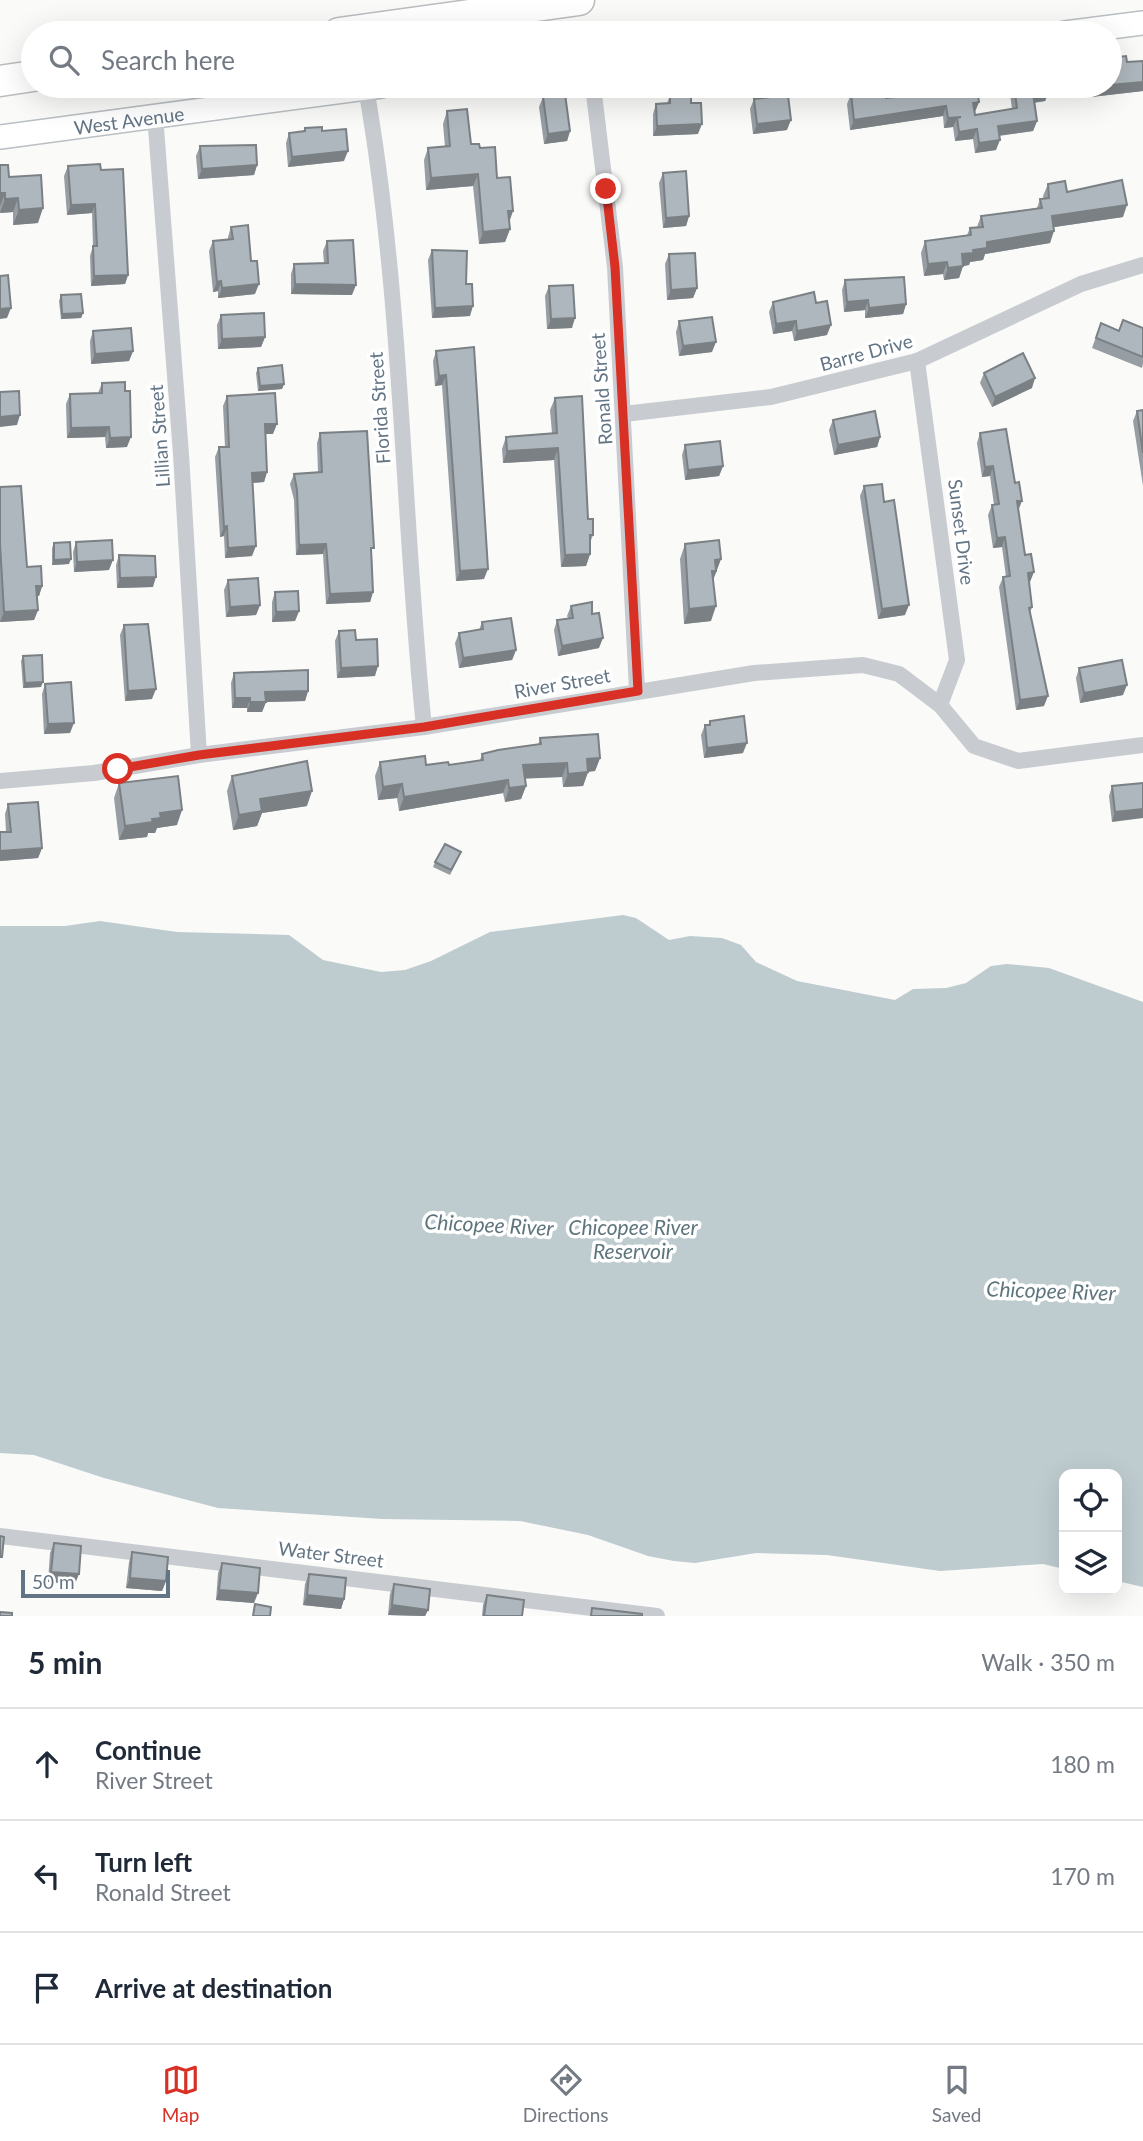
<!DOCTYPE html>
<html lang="en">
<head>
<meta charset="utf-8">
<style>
	body { margin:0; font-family:Lato,sans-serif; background:#f6f6f7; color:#1f2937 }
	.controls { position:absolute; right:21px; bottom:21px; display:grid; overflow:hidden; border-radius:14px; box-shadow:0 7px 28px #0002 }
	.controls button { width:63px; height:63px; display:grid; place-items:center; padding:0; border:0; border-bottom:2px solid #e0e1e3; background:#fff; color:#1f2937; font:35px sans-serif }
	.scale { position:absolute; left:21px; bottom:18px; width:149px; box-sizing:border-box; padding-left:7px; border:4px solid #637585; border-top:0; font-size:19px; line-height:24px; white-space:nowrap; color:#637585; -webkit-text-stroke:5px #fff; paint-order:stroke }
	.stop { position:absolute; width:21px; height:21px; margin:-16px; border:5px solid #d93025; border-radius:50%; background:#fff }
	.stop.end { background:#d93025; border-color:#fff; box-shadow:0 2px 7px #0008 }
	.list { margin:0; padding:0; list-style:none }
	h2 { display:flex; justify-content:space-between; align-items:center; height:91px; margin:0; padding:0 28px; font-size:30px }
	h2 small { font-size:23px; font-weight:400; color:#747a83 }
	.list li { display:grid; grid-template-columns:46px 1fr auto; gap:21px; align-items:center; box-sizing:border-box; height:112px; padding:0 28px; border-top:2px solid #e0e1e3 }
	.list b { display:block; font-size:26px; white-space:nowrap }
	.list p { margin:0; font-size:23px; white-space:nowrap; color:#747a83 }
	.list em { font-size:23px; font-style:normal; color:#747a83 }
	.icon { flex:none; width:38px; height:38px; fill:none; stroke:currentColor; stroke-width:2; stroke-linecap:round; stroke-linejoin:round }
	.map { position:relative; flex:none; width:1143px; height:1616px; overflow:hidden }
	.search { position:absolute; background:#fff; box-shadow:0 7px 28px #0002; left:21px; right:21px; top:21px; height:77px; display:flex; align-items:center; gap:18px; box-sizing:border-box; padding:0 24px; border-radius:38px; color:#747a83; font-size:26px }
	.sheet { height:427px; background:#fff }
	nav { display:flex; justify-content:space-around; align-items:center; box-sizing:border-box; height:98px; border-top:2px solid #e0e1e3; background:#fff; font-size:19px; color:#747a83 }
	nav a { display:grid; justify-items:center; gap:4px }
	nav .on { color:#d93025 }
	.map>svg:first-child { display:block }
</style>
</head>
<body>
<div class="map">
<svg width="1143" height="1616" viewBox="0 0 1143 1616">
	<rect width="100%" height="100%" fill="#fafaf8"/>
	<path fill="#becbcf" d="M 623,915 L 636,918 L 669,940 L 690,936 L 722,938 L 741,945 L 756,962 L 797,981 L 895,1000 L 913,989 L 946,988 L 966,983 L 991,966 L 1007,964 L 1049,968 L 1143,1002 L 1143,1587 L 1117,1581 L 1117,1474 L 1064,1474 L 1064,1569 L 1043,1564 L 940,1571 L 827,1555 L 756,1553 L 695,1563 L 674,1561 L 648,1556 L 588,1535 L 520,1521 L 382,1519 L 218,1508 L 104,1478 L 34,1455 L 0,1453 L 0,926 L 65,926 L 100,921 L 177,932 L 289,935 L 323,960 L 381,972 L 405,970 L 431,961 L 490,932 Z"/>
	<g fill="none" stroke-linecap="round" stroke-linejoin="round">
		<defs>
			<g id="secondary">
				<path d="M 1065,33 L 1143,23"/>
				<path id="s1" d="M 0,137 L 381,86"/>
			</g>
			<g id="motorway">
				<path d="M 339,33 L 579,0"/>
				<path d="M 0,81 L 33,76"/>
			</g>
		</defs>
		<use href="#secondary" stroke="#babfc4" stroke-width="26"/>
		<use href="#motorway" stroke="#babec1" stroke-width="33"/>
		<g stroke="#c8ccd0" stroke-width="16">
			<path d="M 593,86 L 615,267 L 637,690"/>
			<path d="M 366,88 C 403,299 402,514 424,727"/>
			<path d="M 155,115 L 181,454 L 199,755"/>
			<path d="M 917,361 L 957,660 L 940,705"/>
			<path d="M 624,414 L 771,397 L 917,361 L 1081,284 L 1143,265"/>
			<path d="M 0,781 L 94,773 L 199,755 L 424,727 L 754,673 L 863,665 L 899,674 L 940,705 L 974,746 L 1018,761 L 1143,745"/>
			<path d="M 0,1536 L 657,1616"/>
		</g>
		<use href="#secondary" stroke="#fff" stroke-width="23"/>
		<use href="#motorway" stroke="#fff" stroke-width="30"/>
	</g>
	<g fill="#969da3">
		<path d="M 1143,61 L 1143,91 L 1091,97 L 1090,86 L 1110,86 L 1127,62 Z"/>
		<path d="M 931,86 L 967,86 L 979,102 L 974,112 L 975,115 L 1012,109 L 1009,86 L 1048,86 L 1049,92 L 1045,101 L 1034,103 L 1037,121 L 1033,131 L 999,136 L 996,150 L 975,153 L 973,139 L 955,141 L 953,127 L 944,128 L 943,116 L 850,130 L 847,104 L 851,94 L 886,98 L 929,93 Z"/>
		<path d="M 670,96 L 691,103 L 698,134 L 653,136 L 653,114 L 656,104 L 667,103 Z"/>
		<path d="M 543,97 L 570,131 L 567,141 L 544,144 L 539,107 Z"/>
		<path d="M 754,99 L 787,130 L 753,134 L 750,109 Z"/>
		<path d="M 447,111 L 471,144 L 480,148 L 497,178 L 509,223 L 510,229 L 505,242 L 479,244 L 473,186 L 426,190 L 424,160 L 428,148 L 445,147 L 443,124 Z"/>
		<path d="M 305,128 L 322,131 L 344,161 L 288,167 L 286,143 L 289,133 L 303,131 Z"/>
		<path d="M 200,146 L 257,165 L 254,175 L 198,179 L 196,156 Z"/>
		<path d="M 0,165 L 9,177 L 38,223 L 13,225 L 13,212 L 0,213 Z"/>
		<path d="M 68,166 L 101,170 L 128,275 L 125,284 L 91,286 L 90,256 L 93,246 L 92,213 L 67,215 L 64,176 Z"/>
		<path d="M 663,173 L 689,216 L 686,226 L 663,228 L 659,183 Z"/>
		<path d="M 1048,184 L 1123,217 L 1054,227 L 1050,243 L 985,254 L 983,260 L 970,262 L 969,265 L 963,266 L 959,278 L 944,280 L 943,274 L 924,276 L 921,253 L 925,241 L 967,235 L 970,228 L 977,227 L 981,216 L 1037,208 L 1040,199 L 1044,199 L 1043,196 Z"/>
		<path d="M 231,227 L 255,294 L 218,298 L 218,291 L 213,292 L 209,251 L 213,241 L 228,240 L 228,237 Z"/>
		<path d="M 327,241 L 352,295 L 291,294 L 291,274 L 294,264 L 324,263 L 323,251 Z"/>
		<path d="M 432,250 L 466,284 L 470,316 L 432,318 L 428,260 Z"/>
		<path d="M 669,254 L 697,288 L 693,298 L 667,300 L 665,264 Z"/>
		<path d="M 845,280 L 906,304 L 903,314 L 865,318 L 865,310 L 844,312 L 842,290 Z"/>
		<path d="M 549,286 L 572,328 L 547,329 L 545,296 Z"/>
		<path d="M 61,295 L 83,313 L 81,318 L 61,319 L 59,301 Z"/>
		<path d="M 773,302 L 816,303 L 827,335 L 794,341 L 792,331 L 773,334 L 769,312 Z"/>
		<path d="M 221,315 L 265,337 L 261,347 L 218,349 L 217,325 Z"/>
		<path d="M 679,321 L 712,352 L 679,356 L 676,332 Z"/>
		<path d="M 1101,323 L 1119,331 L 1143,328 L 1143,364 L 1142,368 L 1092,348 Z"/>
		<path d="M 93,331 L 133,351 L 129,361 L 91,364 L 90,341 Z"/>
		<path d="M 474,347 L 484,579 L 456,581 L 442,385 L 435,386 L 433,361 L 436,351 Z"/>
		<path d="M 258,368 L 284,384 L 282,389 L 258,391 L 256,373 Z"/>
		<path d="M 984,373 L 1032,388 L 992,407 L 980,383 Z"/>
		<path d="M 102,383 L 127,447 L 106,448 L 105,437 L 67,438 L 66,404 L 70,394 L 98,393 Z"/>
		<path d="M 227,396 L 273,434 L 266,434 L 267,472 L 264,482 L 252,483 L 252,556 L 225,558 L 224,536 L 220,537 L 215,457 L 219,447 L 225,447 L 223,406 Z"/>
		<path d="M 555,398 L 593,535 L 590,543 L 590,554 L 586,566 L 561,567 L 554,460 L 503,463 L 502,449 L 506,437 L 552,433 L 550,410 Z"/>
		<path d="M 1143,410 L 1143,486 L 1133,421 L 1137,411 Z"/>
		<path d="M 833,420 L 880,437 L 877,447 L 834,455 L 829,430 Z"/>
		<path d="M 320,433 L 372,555 L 373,592 L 370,602 L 326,604 L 323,554 L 296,555 L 294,500 L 290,484 L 294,474 L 318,472 L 317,443 Z"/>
		<path d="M 980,433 L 1018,511 L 1030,582 L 1029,582 L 1032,607 L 1030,613 L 1044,706 L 1016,710 L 999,587 L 1003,577 L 1006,577 L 1002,547 L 993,548 L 988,515 L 992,505 L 994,505 L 990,476 L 982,477 L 977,443 Z"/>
		<path d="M 685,445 L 723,466 L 719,476 L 685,480 L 682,455 Z"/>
		<path d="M 864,486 L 884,502 L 905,615 L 878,619 L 860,496 Z"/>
		<path d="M 0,487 L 27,567 L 42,586 L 39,596 L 37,596 L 38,610 L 34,620 L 0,622 Z"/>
		<path d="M 76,542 L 109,570 L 74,572 L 73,552 Z"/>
		<path d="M 54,543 L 69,564 L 52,565 L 52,548 Z"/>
		<path d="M 685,544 L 721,559 L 713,579 L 711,621 L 684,624 L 680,559 Z"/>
		<path d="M 119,555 L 153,587 L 117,588 L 116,565 Z"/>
		<path d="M 228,580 L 260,605 L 256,615 L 226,617 L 224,590 Z"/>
		<path d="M 275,592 L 299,611 L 295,621 L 272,622 L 272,602 Z"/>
		<path d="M 571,606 L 599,648 L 558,656 L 554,630 L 557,620 L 568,618 L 567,616 Z"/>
		<path d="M 482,622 L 516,650 L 512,660 L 459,668 L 455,643 L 459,633 L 479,630 Z"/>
		<path d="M 124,625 L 152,699 L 125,701 L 120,635 Z"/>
		<path d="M 339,631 L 356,640 L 375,676 L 337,678 L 335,641 Z"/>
		<path d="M 23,656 L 41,687 L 23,688 L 21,661 Z"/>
		<path d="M 1079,668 L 1123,695 L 1080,703 L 1076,678 Z"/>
		<path d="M 234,673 L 308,691 L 305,701 L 266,702 L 262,712 L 247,712 L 247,708 L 232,708 L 231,683 Z"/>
		<path d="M 45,684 L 70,733 L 44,734 L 42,694 Z"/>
		<path d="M 710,721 L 743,753 L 704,758 L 701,735 L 705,725 L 708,725 Z"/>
		<path d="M 540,738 L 600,758 L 595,771 L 588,772 L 583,786 L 563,787 L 562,777 L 525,778 L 526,786 L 521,799 L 505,802 L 503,793 L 399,811 L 397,798 L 378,800 L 375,776 L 380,762 L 426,765 L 449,765 L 480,760 L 482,754 L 538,745 Z"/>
		<path d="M 232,776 L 307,806 L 262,813 L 257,826 L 233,830 L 227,791 Z"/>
		<path d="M 119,783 L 177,825 L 157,828 L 155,833 L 148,833 L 147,837 L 119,840 L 114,798 Z"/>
		<path d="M 1143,783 L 1112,822 L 1109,796 L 1112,786 Z"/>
		<path d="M 8,804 L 42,848 L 38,858 L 0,861 L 0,832 L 6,832 L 5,814 Z"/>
		<path d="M 459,857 L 450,875 L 433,867 L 435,862 Z"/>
		<path d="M 54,1543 L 75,1584 L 48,1582 L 50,1553 Z"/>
		<path d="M 132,1552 L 166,1581 L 162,1591 L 126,1588 L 129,1562 Z"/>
		<path d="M 222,1563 L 254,1603 L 216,1600 L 218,1573 Z"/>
		<path d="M 309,1574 L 344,1599 L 341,1609 L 303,1605 L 305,1584 Z"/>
		<path d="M 394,1584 L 428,1610 L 425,1616 L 388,1615 L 390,1594 Z"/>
		<path d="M 487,1595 L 522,1616 L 482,1616 L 483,1605 Z"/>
	</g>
	<g fill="#7a8084">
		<path d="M 1143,82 L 1143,91 L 1091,97 L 1095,87 Z"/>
		<path d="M 1049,92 L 1045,101 L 1029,103 L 1033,93 Z"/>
		<path d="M 979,102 L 975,112 L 970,113 L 973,103 Z"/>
		<path d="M 946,106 L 943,116 L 850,130 L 854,120 Z"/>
		<path d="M 948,118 L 957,118 L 953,127 L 944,128 Z"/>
		<path d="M 791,120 L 787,130 L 753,134 L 757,124 Z"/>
		<path d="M 1037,121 L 1033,131 L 994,136 L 998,126 Z"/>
		<path d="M 702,124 L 698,134 L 653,136 L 657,126 Z"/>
		<path d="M 977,129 L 973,139 L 955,141 L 959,132 Z"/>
		<path d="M 570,131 L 567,141 L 544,144 L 548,134 Z"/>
		<path d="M 1000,140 L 996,150 L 975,153 L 979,143 Z"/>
		<path d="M 348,151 L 344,161 L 288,167 L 292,157 Z"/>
		<path d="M 257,165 L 254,175 L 198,179 L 202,169 Z"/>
		<path d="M 478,174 L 473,186 L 426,190 L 431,178 Z"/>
		<path d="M 0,193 L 5,193 L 0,206 Z"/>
		<path d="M 18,198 L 13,212 L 0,213 L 5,199 Z"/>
		<path d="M 95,204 L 92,213 L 67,215 L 71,205 Z"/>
		<path d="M 1127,205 L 1123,217 L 1048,228 L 1052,216 Z"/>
		<path d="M 43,208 L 38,223 L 13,225 L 19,210 Z"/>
		<path d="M 508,211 L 513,211 L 509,223 Z"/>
		<path d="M 689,216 L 686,226 L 663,228 L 666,218 Z"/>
		<path d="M 510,229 L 505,242 L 479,244 L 483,232 Z"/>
		<path d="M 1054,231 L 1050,243 L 985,254 L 983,260 L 970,262 L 969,265 L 963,266 L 959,278 L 944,280 L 948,268 L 962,254 L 973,250 L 987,242 Z"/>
		<path d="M 947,262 L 943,274 L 924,276 L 928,264 Z"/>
		<path d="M 128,275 L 125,284 L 91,286 L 94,276 Z"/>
		<path d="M 221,281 L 218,291 L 213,292 L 217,282 Z"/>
		<path d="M 259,284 L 255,294 L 218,298 L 222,288 Z"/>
		<path d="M 295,284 L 356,285 L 352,295 L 291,294 Z"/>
		<path d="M 697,288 L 693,298 L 667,300 L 671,290 Z"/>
		<path d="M 868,300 L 865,310 L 844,312 L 847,302 Z"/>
		<path d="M 906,304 L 903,314 L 865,318 L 869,308 Z"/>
		<path d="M 473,306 L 470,316 L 432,318 L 435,308 Z"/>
		<path d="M 11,308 L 7,318 L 0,319 L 0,309 Z"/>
		<path d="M 83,313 L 81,318 L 61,319 L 62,314 Z"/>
		<path d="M 575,318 L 572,328 L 547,329 L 551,319 Z"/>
		<path d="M 796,321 L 792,331 L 773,334 L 776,324 Z"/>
		<path d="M 831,325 L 827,335 L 794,341 L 797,331 Z"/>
		<path d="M 265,337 L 261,347 L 218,349 L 222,339 Z"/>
		<path d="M 716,342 L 712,352 L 679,356 L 683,346 Z"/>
		<path d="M 133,351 L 129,361 L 91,364 L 95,354 Z"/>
		<path d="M 446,375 L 442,385 L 435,386 L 439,376 Z"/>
		<path d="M 1035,378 L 1032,388 L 992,407 L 995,397 Z"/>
		<path d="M 284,384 L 282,389 L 258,391 L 260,386 Z"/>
		<path d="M 20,415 L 17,425 L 0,427 L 0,417 Z"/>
		<path d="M 265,424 L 277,424 L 273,434 L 262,434 Z"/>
		<path d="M 109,427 L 105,437 L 67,438 L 71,428 Z"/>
		<path d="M 131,437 L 127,447 L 106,448 L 110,438 Z"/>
		<path d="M 880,437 L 877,447 L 834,455 L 838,445 Z"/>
		<path d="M 558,448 L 554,460 L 503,463 L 507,451 Z"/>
		<path d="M 723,466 L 719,476 L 685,480 L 688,470 Z"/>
		<path d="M 993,466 L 990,476 L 982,477 L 985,467 Z"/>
		<path d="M 267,472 L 264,482 L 248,483 L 252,473 Z"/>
		<path d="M 1017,501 L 1022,501 L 1018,511 Z"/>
		<path d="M 227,526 L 224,536 L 220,537 L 224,527 Z"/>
		<path d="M 1005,537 L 1002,547 L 993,548 L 997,538 Z"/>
		<path d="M 326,544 L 323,554 L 296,555 L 299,545 Z"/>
		<path d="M 256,546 L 252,556 L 225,558 L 228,548 Z"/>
		<path d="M 590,554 L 586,566 L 561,567 L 565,555 Z"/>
		<path d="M 71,559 L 69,564 L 52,565 L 54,560 Z"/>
		<path d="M 721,559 L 711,586 L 707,586 L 715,560 Z"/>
		<path d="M 113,560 L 109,570 L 74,572 L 77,562 Z"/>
		<path d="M 488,569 L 484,579 L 456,581 L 460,571 Z"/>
		<path d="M 1034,572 L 1030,582 L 1024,583 L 1028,573 Z"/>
		<path d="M 156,577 L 153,587 L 117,588 L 120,578 Z"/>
		<path d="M 36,586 L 42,586 L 39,596 L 33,596 Z"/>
		<path d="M 373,592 L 370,602 L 326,604 L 330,594 Z"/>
		<path d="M 260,605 L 256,615 L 226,617 L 230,607 Z"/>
		<path d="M 909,605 L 905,615 L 878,619 L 882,609 Z"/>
		<path d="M 716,606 L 711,621 L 684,624 L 689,609 Z"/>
		<path d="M 38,610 L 34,620 L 0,622 L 4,612 Z"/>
		<path d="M 299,611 L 295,621 L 272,622 L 276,612 Z"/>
		<path d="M 603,638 L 599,648 L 558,656 L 562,646 Z"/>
		<path d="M 516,650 L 512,660 L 459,668 L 463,658 Z"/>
		<path d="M 378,666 L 375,676 L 337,678 L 341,668 Z"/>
		<path d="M 43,682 L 41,687 L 23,688 L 25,683 Z"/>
		<path d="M 1127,685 L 1123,695 L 1080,703 L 1084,693 Z"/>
		<path d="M 156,689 L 152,699 L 125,701 L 128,691 Z"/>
		<path d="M 308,691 L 305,701 L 266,702 L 262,712 L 247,712 L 250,702 L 265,692 Z"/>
		<path d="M 1048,696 L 1044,706 L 1016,710 L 1020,700 Z"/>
		<path d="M 235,698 L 250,698 L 247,708 L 232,708 Z"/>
		<path d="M 74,723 L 70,733 L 44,734 L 48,724 Z"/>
		<path d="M 747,743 L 743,753 L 704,758 L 707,748 Z"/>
		<path d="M 600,758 L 595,771 L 582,772 L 587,759 Z"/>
		<path d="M 567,763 L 562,777 L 518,779 L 523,765 Z"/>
		<path d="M 588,772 L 583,786 L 563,787 L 568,774 Z"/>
		<path d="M 508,780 L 503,793 L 399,811 L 404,797 Z"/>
		<path d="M 402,784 L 397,798 L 378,800 L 383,787 Z"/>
		<path d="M 526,786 L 521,799 L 505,802 L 509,788 Z"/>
		<path d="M 312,791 L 307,806 L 262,813 L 257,826 L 233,830 L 239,815 L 260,799 Z"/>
		<path d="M 1143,809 L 1143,818 L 1112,822 L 1115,812 Z"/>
		<path d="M 182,810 L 177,825 L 157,828 L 155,833 L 148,833 L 147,837 L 119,840 L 125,826 L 152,819 L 160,813 Z"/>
		<path d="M 42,848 L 38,858 L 0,861 L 0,851 Z"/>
		<path d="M 51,1572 L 79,1574 L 75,1584 L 48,1582 Z"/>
		<path d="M 130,1578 L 166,1581 L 162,1591 L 126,1588 Z"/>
		<path d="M 219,1590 L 258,1593 L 254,1603 L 216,1600 Z"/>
		<path d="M 307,1595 L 344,1599 L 341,1609 L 303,1605 Z"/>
		<path d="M 392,1605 L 428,1610 L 425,1616 L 388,1615 Z"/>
	</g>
	<g fill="#aeb7bd" stroke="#7a8084" stroke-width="2">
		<path d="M 1126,56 L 1127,62 L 1143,61 L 1143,82 L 1110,85 L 1110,58 Z"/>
		<path d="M 933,86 L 967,86 L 967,87 L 977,88 L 979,102 L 973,103 L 975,115 L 1017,108 L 1014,86 L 1048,86 L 1049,92 L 1033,93 L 1037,121 L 998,126 L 1000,140 L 979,143 L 977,129 L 959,132 L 957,118 L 961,117 L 948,118 L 946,106 L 854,120 L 851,94 L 885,90 L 886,98 L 933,93 Z"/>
		<path d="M 565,94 L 570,131 L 548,134 L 543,97 Z"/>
		<path d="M 788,95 L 791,120 L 757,124 L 754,99 Z"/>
		<path d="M 670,96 L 691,96 L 691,103 L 701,103 L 702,124 L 657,126 L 656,104 L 670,103 Z"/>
		<path d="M 467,109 L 471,144 L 479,144 L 480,148 L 495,147 L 497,178 L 510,177 L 513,211 L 508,211 L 510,229 L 483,232 L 478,174 L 431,178 L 428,148 L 450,146 L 447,111 Z"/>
		<path d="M 322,127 L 322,131 L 346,129 L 348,151 L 292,157 L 289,133 L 305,131 L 305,128 Z"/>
		<path d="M 256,145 L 257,165 L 202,169 L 200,146 Z"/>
		<path d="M 100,164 L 101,170 L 123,169 L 128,275 L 94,276 L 93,246 L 97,246 L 95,204 L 71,205 L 68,166 Z"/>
		<path d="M 0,165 L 8,165 L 9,177 L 41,175 L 43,208 L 19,210 L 18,198 L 5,199 L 5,193 L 0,193 Z"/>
		<path d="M 686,171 L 689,216 L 666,218 L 663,173 Z"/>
		<path d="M 1122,180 L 1127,205 L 1052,216 L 1054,231 L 987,242 L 987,248 L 973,250 L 974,253 L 962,254 L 963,266 L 948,268 L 947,262 L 928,264 L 925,241 L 971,235 L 970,228 L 983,227 L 981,216 L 1042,208 L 1040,199 L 1049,198 L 1048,184 L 1065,181 L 1067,192 Z"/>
		<path d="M 248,225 L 251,261 L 257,261 L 259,284 L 222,288 L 221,281 L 217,282 L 213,241 L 233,239 L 231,227 Z"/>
		<path d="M 353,240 L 356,285 L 295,284 L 294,264 L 328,263 L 327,241 Z"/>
		<path d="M 432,250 L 467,251 L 466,284 L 472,284 L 473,306 L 435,308 Z"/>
		<path d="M 695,253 L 697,288 L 671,290 L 669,254 Z"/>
		<path d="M 8,275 L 11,308 L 0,309 L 0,276 Z"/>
		<path d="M 904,277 L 906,304 L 869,308 L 868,300 L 847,302 L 845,280 Z"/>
		<path d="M 573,285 L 575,318 L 551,319 L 549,286 Z"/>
		<path d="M 814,292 L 816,303 L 827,301 L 831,325 L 797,331 L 796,321 L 776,324 L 773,302 Z"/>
		<path d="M 81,294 L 83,313 L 62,314 L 61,295 Z"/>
		<path d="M 264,313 L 265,337 L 222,339 L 221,315 Z"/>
		<path d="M 712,317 L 716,342 L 683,346 L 679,321 Z"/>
		<path d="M 1123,320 L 1143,328 L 1143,357 L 1096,338 L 1101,323 L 1119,331 Z"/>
		<path d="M 131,328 L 133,351 L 95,354 L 93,331 Z"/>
		<path d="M 474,347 L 488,569 L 460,571 L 446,375 L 439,376 L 436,351 Z"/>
		<path d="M 1023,353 L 1035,378 L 995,397 L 984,373 Z"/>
		<path d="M 282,365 L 284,384 L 260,386 L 258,368 Z"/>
		<path d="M 125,382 L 125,391 L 130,391 L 131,437 L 110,438 L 109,427 L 71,428 L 70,394 L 102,393 L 102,383 Z"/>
		<path d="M 19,391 L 20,415 L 0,417 L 0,392 Z"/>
		<path d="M 275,393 L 277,424 L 265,424 L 267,472 L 252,473 L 256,546 L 228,548 L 227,526 L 224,527 L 219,447 L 229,447 L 227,396 Z"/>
		<path d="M 582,396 L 588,519 L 593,519 L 593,535 L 590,535 L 590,554 L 565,555 L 558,448 L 507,451 L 506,437 L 557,433 L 555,398 Z"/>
		<path d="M 1143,410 L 1143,453 L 1137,411 Z"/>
		<path d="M 875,411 L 880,437 L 838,445 L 833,420 Z"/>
		<path d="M 1006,429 L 1015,483 L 1019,482 L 1022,501 L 1017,501 L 1025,555 L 1031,554 L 1034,572 L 1028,573 L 1032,607 L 1029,608 L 1048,696 L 1020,700 L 1003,577 L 1010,576 L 1005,537 L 997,538 L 992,505 L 999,504 L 993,466 L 985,467 L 980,433 Z"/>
		<path d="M 367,431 L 374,548 L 371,548 L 373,592 L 330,594 L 326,544 L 299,545 L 297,490 L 294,474 L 322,472 L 320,433 Z"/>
		<path d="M 720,441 L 723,466 L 688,470 L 685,445 Z"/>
		<path d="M 882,484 L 884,502 L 894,500 L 909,605 L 882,609 L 864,486 Z"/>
		<path d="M 21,486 L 27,567 L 41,566 L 42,586 L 36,586 L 38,610 L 4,612 L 0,544 L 0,487 Z"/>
		<path d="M 112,540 L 113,560 L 77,562 L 76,542 Z"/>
		<path d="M 719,540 L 721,559 L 715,560 L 716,571 L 712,571 L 716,606 L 689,609 L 685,544 Z"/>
		<path d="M 70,542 L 71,559 L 54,560 L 54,543 Z"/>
		<path d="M 119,555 L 155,556 L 156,577 L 120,578 Z"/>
		<path d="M 258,578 L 260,605 L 230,607 L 228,580 Z"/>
		<path d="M 298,591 L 299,611 L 276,612 L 275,592 Z"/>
		<path d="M 592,602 L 592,614 L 599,613 L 603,638 L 562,646 L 557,620 L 573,618 L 571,606 Z"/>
		<path d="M 511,618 L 516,650 L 463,658 L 459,633 L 483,629 L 482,622 Z"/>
		<path d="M 148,624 L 156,689 L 128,691 L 124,625 Z"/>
		<path d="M 355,630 L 356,640 L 377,639 L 378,666 L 341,668 L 339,631 Z"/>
		<path d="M 42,655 L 43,682 L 25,683 L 23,656 Z"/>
		<path d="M 1122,660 L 1127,685 L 1084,693 L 1079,668 Z"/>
		<path d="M 308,670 L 308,691 L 265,692 L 266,702 L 250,702 L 250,698 L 235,698 L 234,673 Z"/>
		<path d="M 71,682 L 74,723 L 48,724 L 45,684 Z"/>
		<path d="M 744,716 L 747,743 L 707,748 L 705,725 L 710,725 L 710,721 Z"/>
		<path d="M 598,734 L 600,758 L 587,759 L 588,772 L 568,774 L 567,763 L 523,765 L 526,786 L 509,788 L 508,780 L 404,797 L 402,784 L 383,787 L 380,762 L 425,756 L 426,765 L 448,762 L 449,765 L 483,760 L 482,754 L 498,750 L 541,744 L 540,738 Z"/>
		<path d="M 307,761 L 312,791 L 260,799 L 262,811 L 239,815 L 232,776 Z"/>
		<path d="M 178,776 L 182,810 L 160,813 L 161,818 L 152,819 L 153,822 L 125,826 L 119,783 Z"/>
		<path d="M 1143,783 L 1143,809 L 1115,812 L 1112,786 Z"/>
		<path d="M 38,802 L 42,848 L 0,851 L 0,832 L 11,832 L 8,804 Z"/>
		<path d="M 445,844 L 461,852 L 451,870 L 435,862 Z"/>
		<path d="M 0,1536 L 4,1537 L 2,1557 L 0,1557 Z"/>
		<path d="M 54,1543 L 81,1546 L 79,1574 L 51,1572 Z"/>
		<path d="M 132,1552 L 168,1557 L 166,1581 L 130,1578 Z"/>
		<path d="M 222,1563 L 260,1568 L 258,1593 L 219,1590 Z"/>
		<path d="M 309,1574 L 346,1578 L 344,1599 L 307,1595 Z"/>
		<path d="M 394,1584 L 430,1589 L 428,1610 L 392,1605 Z"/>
		<path d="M 487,1595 L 524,1600 L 522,1616 L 484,1616 Z"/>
		<path d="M 255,1604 L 271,1607 L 270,1616 L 253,1616 Z"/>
		<path d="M 592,1608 L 642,1614 L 642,1616 L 591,1616 Z"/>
		<path d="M 0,1612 L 12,1613 L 12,1616 L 0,1616 Z"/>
	</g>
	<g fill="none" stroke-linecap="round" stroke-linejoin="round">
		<path stroke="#d93025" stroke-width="9" d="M 118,769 L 199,755 L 424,727 L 638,691 L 615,267 L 606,189"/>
	</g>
	<g text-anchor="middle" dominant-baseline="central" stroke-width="7" stroke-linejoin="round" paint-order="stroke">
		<g font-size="19" fill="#637585" stroke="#fff">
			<text stroke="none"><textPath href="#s1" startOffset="130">West Avenue</textPath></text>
			<text transform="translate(866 352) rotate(-15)">Barre Drive</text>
			<text transform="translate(601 389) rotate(-94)">Ronald Street</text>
			<text transform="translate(379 408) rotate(-94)">Florida Street</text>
			<text transform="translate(159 436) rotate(-94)">Lillian Street</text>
			<text transform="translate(962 532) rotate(83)">Sunset Drive</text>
			<text transform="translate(562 683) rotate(-10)">River Street</text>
			<text transform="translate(331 1554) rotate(7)">Water Street</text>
		</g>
		<g font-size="21" font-style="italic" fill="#5e757e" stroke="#fff">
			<text transform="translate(489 1224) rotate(3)">Chicopee River</text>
			<text x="633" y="1226">Chicopee River<tspan x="633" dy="24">Reservoir</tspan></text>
			<text transform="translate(1051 1290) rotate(2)">Chicopee River</text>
		</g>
	</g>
</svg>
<div class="controls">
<button><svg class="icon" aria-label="locate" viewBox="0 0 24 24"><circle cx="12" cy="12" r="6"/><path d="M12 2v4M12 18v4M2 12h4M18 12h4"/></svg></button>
<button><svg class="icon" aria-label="layers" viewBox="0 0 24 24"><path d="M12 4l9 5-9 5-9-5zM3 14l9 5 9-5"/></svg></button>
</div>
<div class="scale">50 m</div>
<div class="stop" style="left:118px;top:769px"></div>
<div class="stop end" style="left:606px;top:189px"></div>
<div class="search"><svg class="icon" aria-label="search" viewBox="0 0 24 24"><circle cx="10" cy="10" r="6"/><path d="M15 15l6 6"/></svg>Search here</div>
</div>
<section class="sheet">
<h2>5 min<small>Walk · 350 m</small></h2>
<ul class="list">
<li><svg class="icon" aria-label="ahead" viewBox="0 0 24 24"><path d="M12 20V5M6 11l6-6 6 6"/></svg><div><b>Continue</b><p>River Street</p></div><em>180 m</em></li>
<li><svg class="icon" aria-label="left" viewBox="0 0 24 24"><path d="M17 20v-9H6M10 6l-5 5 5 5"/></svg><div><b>Turn left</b><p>Ronald Street</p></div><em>170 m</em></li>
<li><svg class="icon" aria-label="arrive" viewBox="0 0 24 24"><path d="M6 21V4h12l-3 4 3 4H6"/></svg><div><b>Arrive at destination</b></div></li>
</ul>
</section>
<nav>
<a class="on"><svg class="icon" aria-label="map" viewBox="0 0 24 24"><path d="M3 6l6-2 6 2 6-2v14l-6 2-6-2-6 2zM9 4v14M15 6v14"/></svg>Map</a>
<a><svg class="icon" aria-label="directions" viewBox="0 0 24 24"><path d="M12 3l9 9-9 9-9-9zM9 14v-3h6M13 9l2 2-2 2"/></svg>Directions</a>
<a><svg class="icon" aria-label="saved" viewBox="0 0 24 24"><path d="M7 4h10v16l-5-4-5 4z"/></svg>Saved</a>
</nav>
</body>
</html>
